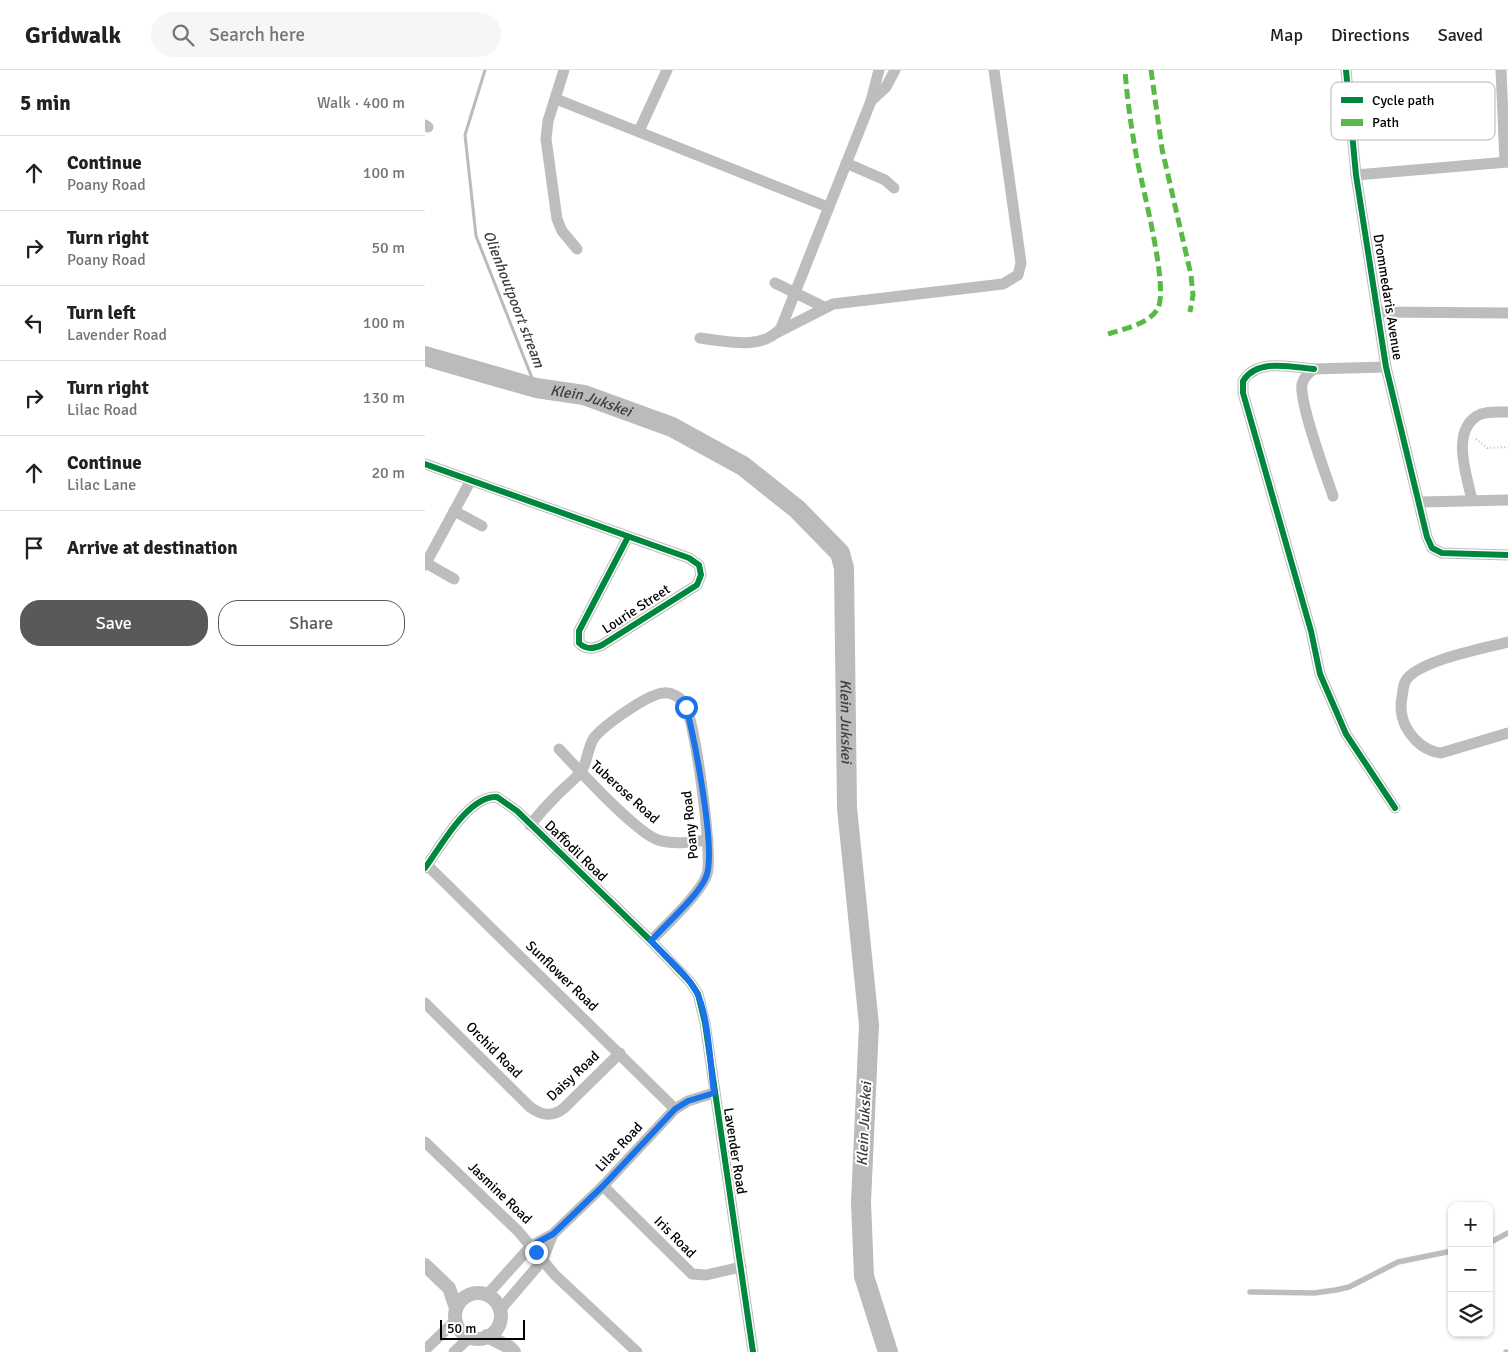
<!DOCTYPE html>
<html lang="en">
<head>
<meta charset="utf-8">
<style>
	body { margin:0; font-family:Signika,sans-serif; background:#f6f6f6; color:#202124 }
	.controls { position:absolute; right:15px; bottom:15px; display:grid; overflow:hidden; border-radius:10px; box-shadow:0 1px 4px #0004 }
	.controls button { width:45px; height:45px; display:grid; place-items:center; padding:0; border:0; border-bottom:1px solid #e0e0e0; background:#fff; color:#202124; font:25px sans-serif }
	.scale { position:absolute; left:15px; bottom:12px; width:85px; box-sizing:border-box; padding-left:5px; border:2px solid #000; border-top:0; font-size:14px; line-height:18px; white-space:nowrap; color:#000; -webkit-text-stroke:4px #fff; paint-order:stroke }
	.stop { position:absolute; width:15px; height:15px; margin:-11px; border:4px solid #1a73e8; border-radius:50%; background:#fff }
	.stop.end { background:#1a73e8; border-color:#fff; box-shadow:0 1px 5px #0008 }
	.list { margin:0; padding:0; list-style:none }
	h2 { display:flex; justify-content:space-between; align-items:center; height:65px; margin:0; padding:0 20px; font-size:21px }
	h2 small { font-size:16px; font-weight:400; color:#757577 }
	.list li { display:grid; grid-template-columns:32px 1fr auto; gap:15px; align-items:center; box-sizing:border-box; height:75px; padding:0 20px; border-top:1px solid #e0e0e0 }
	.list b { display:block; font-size:19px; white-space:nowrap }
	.list p { margin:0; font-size:16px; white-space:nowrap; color:#757577 }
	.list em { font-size:16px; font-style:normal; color:#757577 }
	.actions { display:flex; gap:10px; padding:15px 20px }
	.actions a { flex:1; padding:11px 0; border:1px solid #595959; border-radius:20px; text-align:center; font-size:18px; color:#595959 }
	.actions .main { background:#595959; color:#fff }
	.icon { flex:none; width:28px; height:28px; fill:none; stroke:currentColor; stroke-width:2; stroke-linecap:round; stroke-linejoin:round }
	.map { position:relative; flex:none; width:1083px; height:1282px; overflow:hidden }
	header { display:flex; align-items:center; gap:30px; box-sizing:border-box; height:70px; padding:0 25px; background:#fff; border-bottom:1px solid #e0e0e0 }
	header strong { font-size:24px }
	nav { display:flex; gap:28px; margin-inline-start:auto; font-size:18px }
	.search { width:350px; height:45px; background:#f6f6f6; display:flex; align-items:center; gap:12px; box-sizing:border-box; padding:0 18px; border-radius:28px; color:#757577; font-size:19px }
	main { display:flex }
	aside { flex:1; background:#fff }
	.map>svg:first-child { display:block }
</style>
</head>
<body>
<header>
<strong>Gridwalk</strong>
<div class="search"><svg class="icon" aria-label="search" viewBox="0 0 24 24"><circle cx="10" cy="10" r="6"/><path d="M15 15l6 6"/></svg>Search here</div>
<nav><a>Map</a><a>Directions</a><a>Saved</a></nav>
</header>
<main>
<aside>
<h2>5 min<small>Walk · 400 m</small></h2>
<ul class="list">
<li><svg class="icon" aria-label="ahead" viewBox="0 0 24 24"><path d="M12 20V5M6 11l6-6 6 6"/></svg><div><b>Continue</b><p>Poany Road</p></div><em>100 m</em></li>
<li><svg class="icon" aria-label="right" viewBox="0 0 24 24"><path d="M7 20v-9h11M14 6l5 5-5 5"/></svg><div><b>Turn right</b><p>Poany Road</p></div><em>50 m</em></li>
<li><svg class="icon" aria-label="left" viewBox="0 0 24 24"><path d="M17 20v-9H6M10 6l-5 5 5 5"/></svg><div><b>Turn left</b><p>Lavender Road</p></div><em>100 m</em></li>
<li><svg class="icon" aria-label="right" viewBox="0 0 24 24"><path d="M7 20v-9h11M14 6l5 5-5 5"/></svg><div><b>Turn right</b><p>Lilac Road</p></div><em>130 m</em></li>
<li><svg class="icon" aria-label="ahead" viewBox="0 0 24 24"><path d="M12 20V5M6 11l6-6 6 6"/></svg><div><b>Continue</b><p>Lilac Lane</p></div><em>20 m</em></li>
<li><svg class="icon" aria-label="arrive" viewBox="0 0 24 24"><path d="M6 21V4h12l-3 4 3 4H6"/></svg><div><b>Arrive at destination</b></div></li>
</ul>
<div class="actions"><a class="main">Save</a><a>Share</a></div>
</aside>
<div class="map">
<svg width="1083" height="1282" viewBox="0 0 1083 1282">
	<rect width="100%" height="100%" fill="#fff"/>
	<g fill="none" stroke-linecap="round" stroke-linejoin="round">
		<path stroke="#bbb" stroke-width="3" d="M 60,0 L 40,65 L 51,166 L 111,318"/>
		<path stroke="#bbb" stroke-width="20" id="s1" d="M 0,286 L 111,318 L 159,325 L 247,357 L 318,396 L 372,439 L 415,483 L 419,498 L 422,738 L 444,955 L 436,1132 L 439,1206 L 463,1282"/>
		<path stroke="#b8b8b8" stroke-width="2" stroke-dasharray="1 2.5" stroke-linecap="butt" d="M 1051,369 L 1062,378 L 1083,377"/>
		<g stroke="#bdbdbd" stroke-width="5.5">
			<path d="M 1064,1173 L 1083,1163"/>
			<path d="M 825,1222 L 889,1223 L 911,1220 L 924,1217 L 973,1192 L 1027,1181"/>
			<path d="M 1081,1282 L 1083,1282"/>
		</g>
		<g stroke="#bdbdbd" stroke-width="11">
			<path d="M 139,0 L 123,51 L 121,69 L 132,149 L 137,161 L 152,179"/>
			<path d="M 921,0 L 931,105 L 961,297 L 1002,467 L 1007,478 L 1017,483 L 1083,485"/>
			<path d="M 1076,0 L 1080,92"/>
			<path d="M 131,29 L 403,137"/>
			<path d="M 446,31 L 461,17 L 470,0"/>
			<path d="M 0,55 L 3,57"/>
			<path d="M 214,61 L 242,0"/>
			<path d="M 421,93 L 460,110 L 469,118"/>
			<path d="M 931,105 L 1083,92"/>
			<path d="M 350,213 L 399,237"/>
			<path d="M 952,242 L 1083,243"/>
			<path d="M 351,263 L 408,234 L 578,214 L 593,205 L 596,193 L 569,0"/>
			<path d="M 275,268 C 301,271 337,281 356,258 L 446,31 L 454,0"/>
			<path d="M 889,299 C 867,297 832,288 818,311 L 818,323 L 886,561 L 895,604 L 921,664 L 970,738"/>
			<path d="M 0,394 L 264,488 L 274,495 L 276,505 L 272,515 L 177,575 C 169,579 161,580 154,573 L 154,561 L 203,467"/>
			<path d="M 908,426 C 901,405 874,333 877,314 C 879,307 883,303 889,299 L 961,297"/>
			<path d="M 1047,430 C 1042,406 1024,358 1056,344 C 1064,341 1074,342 1083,342"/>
			<path d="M 995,432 L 1083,430"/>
			<path d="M 29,441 L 57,456"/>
			<path d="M 1,493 L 29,509"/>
			<path d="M 0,495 L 46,410"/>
			<path d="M 1083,572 C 1061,578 990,591 980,612 C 978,616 978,622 977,627 C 975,637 976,647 981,657 C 989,671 1000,681 1016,683 L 1083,663"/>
			<path d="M 134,679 C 153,699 210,762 233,770 C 249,775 267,772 283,770"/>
			<path d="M 105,755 C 114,744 123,734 133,724 C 140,717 149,710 155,703 C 163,693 162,678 169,668 C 178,656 224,623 239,623 C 246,622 255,627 259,633 C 270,648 288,785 282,804 C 277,822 240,856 226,871"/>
			<path d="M 2,795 L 250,1039"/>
			<path d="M 0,798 C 15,778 43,725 72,727 L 92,741 L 226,871 L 265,912 L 273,924 L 280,953 L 328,1282"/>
			<path d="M 0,933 L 105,1037 C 116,1045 127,1048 139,1038 L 195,983"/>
			<path d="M 0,1072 L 93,1161 L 130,1205 L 212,1282"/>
			<path d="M 178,1116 L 267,1204 L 281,1205 L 316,1197"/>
			<path d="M 62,1225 L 106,1176 L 128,1164 L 178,1116 L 250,1039 L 263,1031 L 289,1023"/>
			<path d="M 75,1240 L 117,1191 L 128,1164"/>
			<path d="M 0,1280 L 30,1251"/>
			<path d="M 29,1282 L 45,1267"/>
		</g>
		<g stroke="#bdbdbd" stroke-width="14">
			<path d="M 0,1195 L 24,1218 L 31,1238"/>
			<circle cx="53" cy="1246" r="23"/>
			<path d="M 62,1266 L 84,1277 L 89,1282"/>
		</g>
		<g stroke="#58b947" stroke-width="5" stroke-dasharray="10 5" stroke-linecap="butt">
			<path d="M 726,0 L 737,79 L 766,205 L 768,225 L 765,242"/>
			<path d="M 683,264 C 698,259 725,254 733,238 C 744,216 716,113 711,84 C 706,56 702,28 700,0"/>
		</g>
		<defs>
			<g id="cycleway">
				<path d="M 921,0 L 931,105 L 961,297 L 1002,467 L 1007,478 L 1017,483 L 1083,485"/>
				<path d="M 889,299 C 867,297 832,288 818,311 L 818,323 L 886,561 L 895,604 L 921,664 L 970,738"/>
				<path d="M 0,394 L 264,488 L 274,495 L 276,505 L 272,515 L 177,575 C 169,579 161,580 154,573 L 154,561 L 203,467"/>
				<path d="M 0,798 C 15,778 43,725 72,727 L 92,741 L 226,871 L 265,912 L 273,924 L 280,953 L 328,1282"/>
			</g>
		</defs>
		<use href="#cycleway" stroke="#fff" stroke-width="9"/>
		<use href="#cycleway" stroke="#00873e" stroke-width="6"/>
	</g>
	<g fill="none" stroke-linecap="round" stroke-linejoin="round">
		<path stroke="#1a73e8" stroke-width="6" d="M 111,1182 L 106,1176 L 128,1164 L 178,1116 L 250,1039 L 263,1031 L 289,1023 C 285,996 284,947 272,923 C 263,905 240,886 226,871 C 240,855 274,825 281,807 C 292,782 269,667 261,637"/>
	</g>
	<g text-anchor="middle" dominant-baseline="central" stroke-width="4" stroke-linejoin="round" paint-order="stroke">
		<g font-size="14" fill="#000" stroke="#fff">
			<text transform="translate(963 227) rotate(81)">Drommedaris Avenue</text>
			<text transform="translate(211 539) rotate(-33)">Lourie Street</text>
			<text transform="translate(200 722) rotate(42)">Tuberose Road</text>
			<text transform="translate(265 755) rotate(-96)">Poany Road</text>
			<text transform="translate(151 781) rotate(44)">Daffodil Road</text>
			<text transform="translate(137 906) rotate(44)">Sunflower Road</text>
			<text transform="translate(69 980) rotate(45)">Orchid Road</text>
			<text transform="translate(148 1006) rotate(-43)">Daisy Road</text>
			<text transform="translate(194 1077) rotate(-47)">Lilac Road</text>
			<text transform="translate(310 1081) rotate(81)">Lavender Road</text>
			<text transform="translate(75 1123) rotate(44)">Jasmine Road</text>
			<text transform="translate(250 1167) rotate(45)">Iris Road</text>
		</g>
		<g font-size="15" font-style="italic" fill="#3f3f3f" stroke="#fff">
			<text transform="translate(89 229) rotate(69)">Olienhoutpoort stream</text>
			<text stroke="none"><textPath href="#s1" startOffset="172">Klein Jukskei</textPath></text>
			<text stroke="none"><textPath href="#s1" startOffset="638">Klein Jukskei</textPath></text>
			<text transform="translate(439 1054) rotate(-87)">Klein Jukskei</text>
		</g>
	</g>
	<rect x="906" y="12" width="164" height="58" rx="8" fill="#fff" stroke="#b2b2b2" stroke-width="1"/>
	<rect x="916" y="27" width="22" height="6" fill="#00873e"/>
	<rect x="916" y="49" width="22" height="7" fill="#58b947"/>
	<g font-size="14" fill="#000">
		<text x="947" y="35">Cycle path</text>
		<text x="947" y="57">Path</text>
	</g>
</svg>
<div class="controls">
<button>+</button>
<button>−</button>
<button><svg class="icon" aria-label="layers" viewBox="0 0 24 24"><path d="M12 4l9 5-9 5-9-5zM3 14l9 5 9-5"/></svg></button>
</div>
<div class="scale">50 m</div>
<div class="stop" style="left:261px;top:637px"></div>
<div class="stop end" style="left:111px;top:1182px"></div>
</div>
</main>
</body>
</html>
